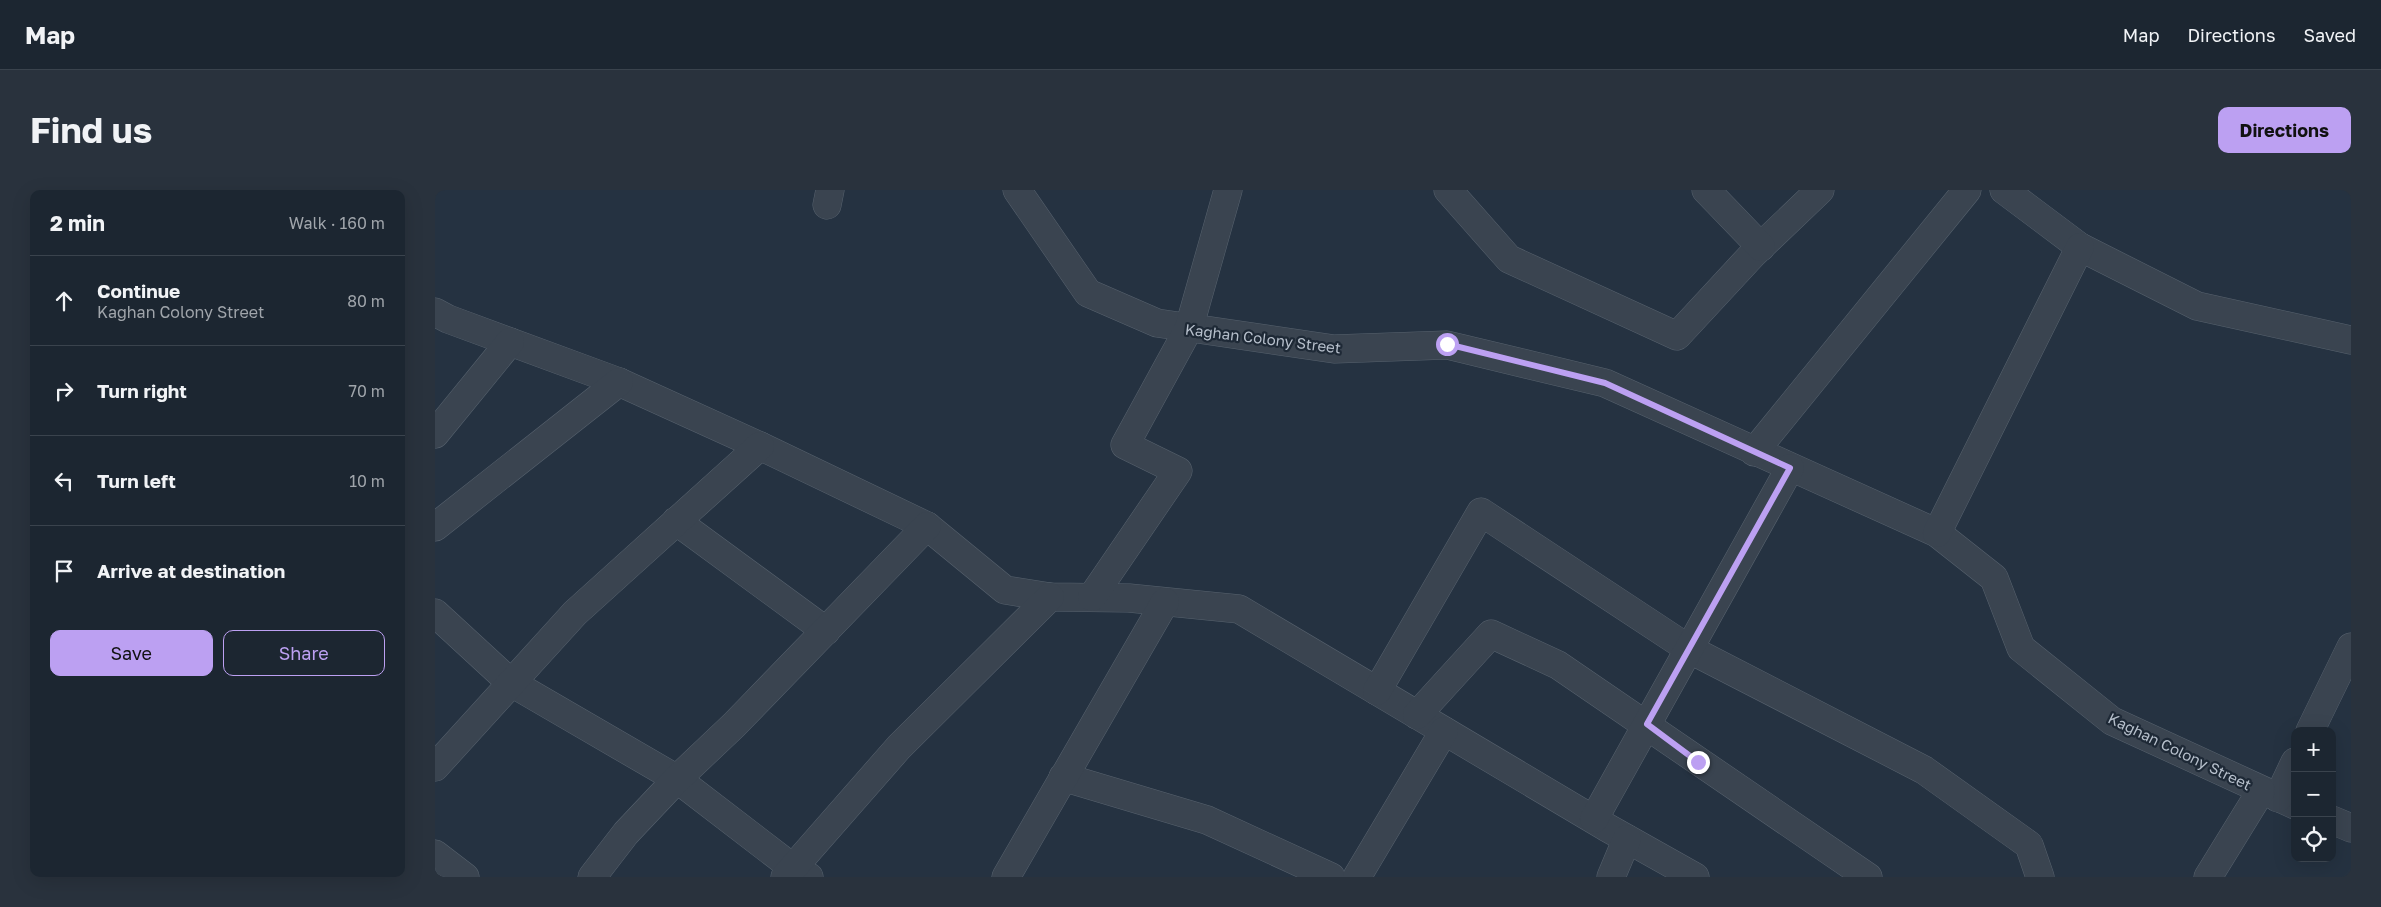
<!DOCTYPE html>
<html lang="en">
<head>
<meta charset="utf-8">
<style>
	body { margin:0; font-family:"Golos Text",sans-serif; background:#29323d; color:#f1f3f6 }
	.controls { position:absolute; right:15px; bottom:15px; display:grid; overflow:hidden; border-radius:10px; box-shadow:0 5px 20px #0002 }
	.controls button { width:45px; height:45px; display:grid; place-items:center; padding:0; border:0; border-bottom:1px solid #3a434d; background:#1c2631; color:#f1f3f6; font:25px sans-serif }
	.stop { position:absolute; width:15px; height:15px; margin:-11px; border:4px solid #bca0f2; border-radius:50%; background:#fff }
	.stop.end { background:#bca0f2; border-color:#fff; box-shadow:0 1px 5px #0008 }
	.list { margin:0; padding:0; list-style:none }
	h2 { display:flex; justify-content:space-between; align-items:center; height:65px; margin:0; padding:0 20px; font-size:21px }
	h2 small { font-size:16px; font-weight:400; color:#a0a5ab }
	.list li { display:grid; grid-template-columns:32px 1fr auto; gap:15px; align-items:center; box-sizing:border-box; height:90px; padding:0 20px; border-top:1px solid #3a434d }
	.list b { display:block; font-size:19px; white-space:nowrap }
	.list p { margin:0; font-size:16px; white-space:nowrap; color:#a0a5ab }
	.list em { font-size:16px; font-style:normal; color:#a0a5ab }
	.actions { display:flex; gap:10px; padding:15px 20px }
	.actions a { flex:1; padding:11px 0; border:1px solid #bca0f2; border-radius:10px; text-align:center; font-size:18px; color:#bca0f2 }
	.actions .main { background:#bca0f2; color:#111 }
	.icon { flex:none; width:28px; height:28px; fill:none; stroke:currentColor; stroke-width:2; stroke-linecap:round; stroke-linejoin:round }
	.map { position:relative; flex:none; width:1916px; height:687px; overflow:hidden; border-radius:10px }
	header { display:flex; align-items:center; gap:30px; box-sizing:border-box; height:70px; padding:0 25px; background:#1c2631; border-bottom:1px solid #3a434d }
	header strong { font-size:24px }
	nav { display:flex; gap:28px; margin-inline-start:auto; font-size:18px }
	.intro { display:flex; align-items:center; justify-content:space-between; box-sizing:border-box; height:120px; padding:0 30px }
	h1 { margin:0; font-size:35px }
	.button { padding:12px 22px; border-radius:10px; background:#bca0f2; color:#111; font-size:18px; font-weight:700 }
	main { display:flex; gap:30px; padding:0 30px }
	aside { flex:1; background:#1c2631; border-radius:10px; box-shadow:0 5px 20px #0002 }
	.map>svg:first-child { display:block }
</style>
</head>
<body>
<header>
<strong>Map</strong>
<nav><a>Map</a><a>Directions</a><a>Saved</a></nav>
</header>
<div class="intro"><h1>Find us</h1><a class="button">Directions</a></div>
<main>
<aside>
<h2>2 min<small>Walk · 160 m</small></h2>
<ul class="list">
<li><svg class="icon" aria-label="ahead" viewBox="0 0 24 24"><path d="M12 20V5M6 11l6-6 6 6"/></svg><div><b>Continue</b><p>Kaghan Colony Street</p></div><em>80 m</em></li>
<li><svg class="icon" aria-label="right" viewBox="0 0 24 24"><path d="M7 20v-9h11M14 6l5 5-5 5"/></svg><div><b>Turn right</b></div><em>70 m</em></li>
<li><svg class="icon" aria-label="left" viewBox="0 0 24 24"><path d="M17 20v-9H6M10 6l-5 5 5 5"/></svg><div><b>Turn left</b></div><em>10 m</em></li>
<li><svg class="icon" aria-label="arrive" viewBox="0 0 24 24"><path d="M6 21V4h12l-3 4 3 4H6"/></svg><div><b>Arrive at destination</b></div></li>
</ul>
<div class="actions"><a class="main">Save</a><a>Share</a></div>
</aside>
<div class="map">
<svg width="1916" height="687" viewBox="0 0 1916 687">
	<rect width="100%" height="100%" fill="#253241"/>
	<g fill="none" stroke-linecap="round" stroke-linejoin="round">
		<defs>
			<g id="minor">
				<path d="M 582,0 L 653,103 L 722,133 L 899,159 L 1012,155 L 1170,193 L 1502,343 L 1559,388 L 1586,458 L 1677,531 L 1860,615"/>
				<path d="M 1013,0 L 1074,69 L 1242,146 L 1319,63 L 1385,0"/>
				<path d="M 1271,0 L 1326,57"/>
				<path d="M 1569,0 L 1645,57 L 1762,116 L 1916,150"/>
				<path d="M 392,15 L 395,0"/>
				<path d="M 0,122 L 13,129 L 184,192 L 325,256 L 492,336 L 570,400 L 615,407 L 694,408 L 804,419 L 1171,637 L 1260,687"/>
				<path d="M 0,244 L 75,152"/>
				<path d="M 1319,262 L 1532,0"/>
				<path d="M 241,331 L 391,441"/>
				<path d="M 0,337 L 184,192"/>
				<path d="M 1502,343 L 1645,57"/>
				<path d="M 657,407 L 743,281 L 690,255 L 754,138 L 793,0"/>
				<path d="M 0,423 L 75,492 L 242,589 L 358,678 L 374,687"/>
				<path d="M 942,501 L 1046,322 L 1254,459 L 1489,580 L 1594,655 L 1605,687"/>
				<path d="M 982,525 L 1056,444 L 1123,475 L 1433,687"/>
				<path d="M 1875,541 L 1916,457"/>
				<path d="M 0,577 L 140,423 L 325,256"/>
				<path d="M 628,587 L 772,630 L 896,687"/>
				<path d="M 1843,608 L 1860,572"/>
				<path d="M 1159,629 L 1355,278"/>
				<path d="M 1897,630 L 1916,638"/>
				<path d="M 0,664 L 30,687"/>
				<path d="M 157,687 L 191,643 L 242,589 L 299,535 L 492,336"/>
				<path d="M 350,687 L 464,557 L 615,407"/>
				<path d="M 571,687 L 730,412"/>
				<path d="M 922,687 L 1009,541"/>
				<path d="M 1176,687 L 1192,649"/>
				<path d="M 1773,687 L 1826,601"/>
			</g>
		</defs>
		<use href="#minor" stroke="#57626e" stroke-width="29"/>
		<use href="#minor" stroke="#3a4450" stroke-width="28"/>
	</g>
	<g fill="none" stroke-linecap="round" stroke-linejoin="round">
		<path stroke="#bca0f2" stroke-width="6" d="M 1012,154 L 1170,193 L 1355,278 L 1212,534 L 1263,572"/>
	</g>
	<g text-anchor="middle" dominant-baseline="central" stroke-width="4.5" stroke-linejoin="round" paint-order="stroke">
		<g font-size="15" fill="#b6bfcb" stroke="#1e2936">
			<text transform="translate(828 148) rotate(7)">Kaghan Colony Street</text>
			<text transform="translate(1745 561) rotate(26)">Kaghan Colony Street</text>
		</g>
	</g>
</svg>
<div class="controls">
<button>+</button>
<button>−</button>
<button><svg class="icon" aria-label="locate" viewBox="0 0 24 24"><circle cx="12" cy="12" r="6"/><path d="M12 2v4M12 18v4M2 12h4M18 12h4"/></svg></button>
</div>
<div class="stop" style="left:1012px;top:154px"></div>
<div class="stop end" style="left:1263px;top:572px"></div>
</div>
</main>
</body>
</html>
